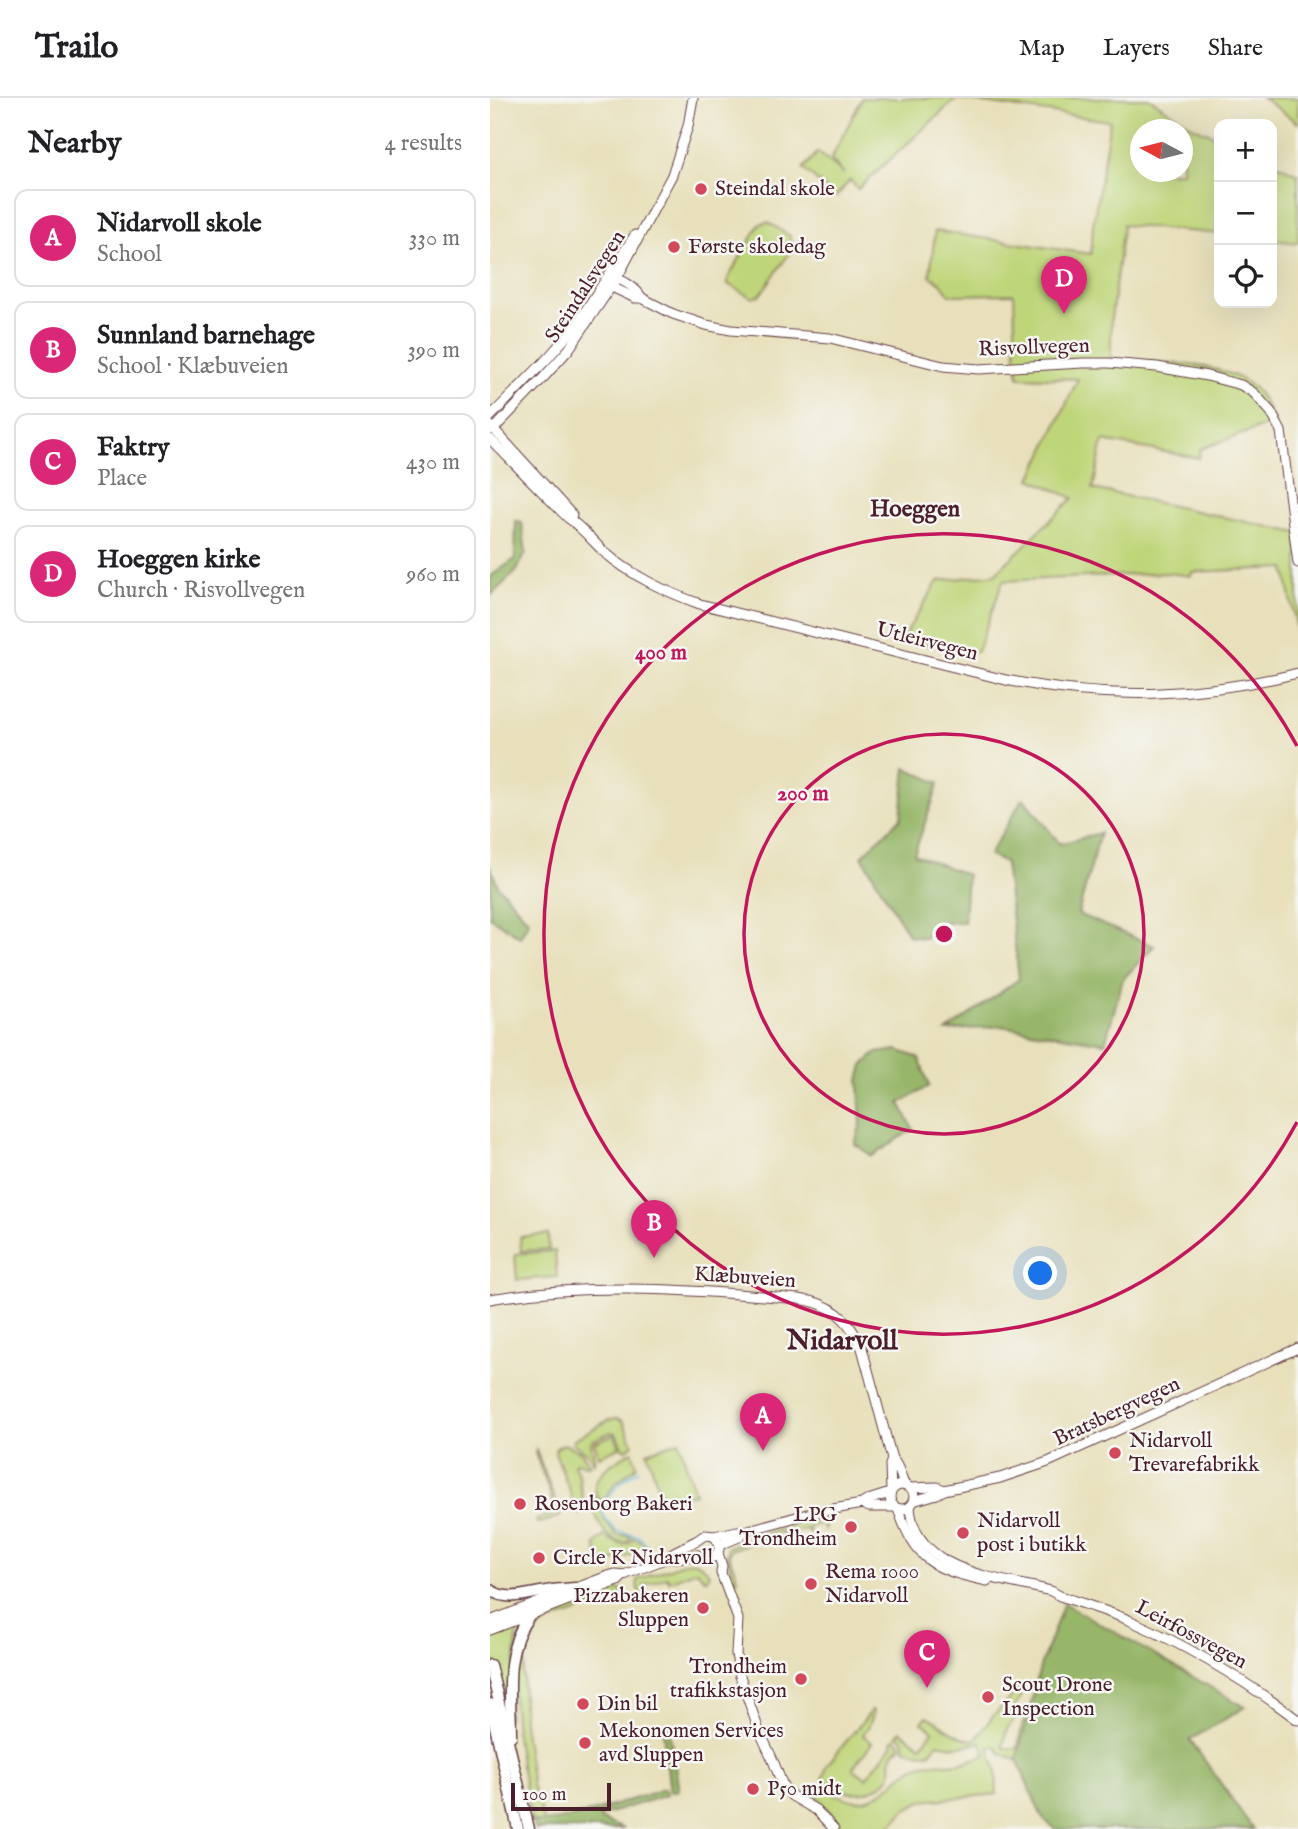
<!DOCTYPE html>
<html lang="en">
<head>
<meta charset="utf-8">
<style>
	body { margin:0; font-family:"IM FELL English",serif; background:#f6f6f6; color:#202124 }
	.controls { position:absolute; right:21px; top:21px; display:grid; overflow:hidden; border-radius:14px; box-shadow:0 7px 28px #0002 }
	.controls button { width:63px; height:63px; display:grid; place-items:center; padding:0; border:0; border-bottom:2px solid #e0e0e0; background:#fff; color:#202124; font:35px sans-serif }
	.compass { position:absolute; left:640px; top:21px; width:63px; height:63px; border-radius:50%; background:#fff; box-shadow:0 7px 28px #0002; rotate:277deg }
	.scale { position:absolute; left:21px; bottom:18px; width:100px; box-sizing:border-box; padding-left:7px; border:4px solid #4a1f2b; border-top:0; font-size:19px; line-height:24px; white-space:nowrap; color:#4a1f2b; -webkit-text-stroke:5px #f6f6f2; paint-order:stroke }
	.you { position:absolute; left:551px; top:1176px; width:24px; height:24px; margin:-18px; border:5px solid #fff; border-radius:50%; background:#1a73e8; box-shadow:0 0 0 10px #1a73e833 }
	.badge { display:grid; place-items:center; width:46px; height:46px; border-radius:50%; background:#db2777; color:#fff; font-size:23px; font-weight:700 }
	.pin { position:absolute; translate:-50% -58px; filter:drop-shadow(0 2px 4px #0008) }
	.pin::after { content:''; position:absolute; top:37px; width:24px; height:21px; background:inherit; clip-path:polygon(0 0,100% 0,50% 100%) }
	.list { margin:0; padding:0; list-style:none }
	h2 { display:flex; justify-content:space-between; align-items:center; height:91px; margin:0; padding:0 28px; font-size:30px }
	h2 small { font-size:23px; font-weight:400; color:#757577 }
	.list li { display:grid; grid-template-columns:46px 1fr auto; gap:21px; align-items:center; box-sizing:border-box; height:98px; margin:0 14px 14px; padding:0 14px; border:2px solid #e0e0e0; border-radius:14px }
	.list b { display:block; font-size:26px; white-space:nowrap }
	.list p { margin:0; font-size:23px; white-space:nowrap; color:#757577 }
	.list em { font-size:23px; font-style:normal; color:#757577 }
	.icon { flex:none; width:38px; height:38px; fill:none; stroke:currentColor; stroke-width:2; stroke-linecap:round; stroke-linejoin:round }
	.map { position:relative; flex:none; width:808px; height:1731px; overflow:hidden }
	header { display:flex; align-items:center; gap:42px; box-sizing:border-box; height:98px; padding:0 35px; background:#fff; border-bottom:2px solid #e0e0e0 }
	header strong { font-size:33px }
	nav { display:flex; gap:38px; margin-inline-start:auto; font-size:24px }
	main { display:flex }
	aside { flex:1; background:#fff }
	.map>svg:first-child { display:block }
</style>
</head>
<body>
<header>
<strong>Trailo</strong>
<nav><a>Map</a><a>Layers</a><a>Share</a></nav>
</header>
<main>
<aside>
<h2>Nearby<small>4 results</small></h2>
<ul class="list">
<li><span class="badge">A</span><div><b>Nidarvoll skole</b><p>School</p></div><em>330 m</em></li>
<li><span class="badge">B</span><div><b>Sunnland barnehage</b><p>School · Klæbuveien</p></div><em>390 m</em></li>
<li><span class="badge">C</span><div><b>Faktry</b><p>Place</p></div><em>430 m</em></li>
<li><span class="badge">D</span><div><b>Hoeggen kirke</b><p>Church · Risvollvegen</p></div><em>960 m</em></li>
</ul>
</aside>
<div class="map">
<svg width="808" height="1731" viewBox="0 0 808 1731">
	<rect width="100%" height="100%" fill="#f6f6f2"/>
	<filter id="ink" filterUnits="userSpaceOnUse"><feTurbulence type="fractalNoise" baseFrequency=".0143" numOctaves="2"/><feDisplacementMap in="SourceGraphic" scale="14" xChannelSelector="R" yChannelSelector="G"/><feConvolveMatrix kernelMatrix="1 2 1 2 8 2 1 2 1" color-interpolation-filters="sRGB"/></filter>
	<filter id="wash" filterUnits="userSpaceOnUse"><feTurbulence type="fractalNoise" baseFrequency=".00686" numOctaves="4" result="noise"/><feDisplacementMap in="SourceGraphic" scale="28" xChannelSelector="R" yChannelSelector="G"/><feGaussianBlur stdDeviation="1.57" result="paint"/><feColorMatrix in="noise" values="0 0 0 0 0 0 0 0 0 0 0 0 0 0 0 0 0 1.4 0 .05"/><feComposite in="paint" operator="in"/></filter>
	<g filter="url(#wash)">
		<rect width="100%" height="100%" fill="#e8e0bb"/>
		<g fill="#bfd579" stroke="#847a52" stroke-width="2" fill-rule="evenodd">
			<path d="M 372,0 L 659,0 L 702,28 L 729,40 L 729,136 L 633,127 L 621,221 L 621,261 C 665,267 729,259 765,291 C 773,299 779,314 785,324 L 716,349 L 710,352 L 709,360 L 613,343 L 603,391 L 808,435 L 808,537 L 795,470 L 702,474 L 701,478 L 678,475 L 513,483 L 487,554 L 411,543 L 448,483 L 505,476 L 583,400 L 541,381 L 588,281 L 529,279 L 526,262 L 524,196 L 460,197 L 451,185 L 440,178 L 445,133 L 601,156 L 603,127 L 620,23 L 466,1 L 368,91 L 360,82 L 346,99 L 313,71 L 328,54 L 354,76 L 341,61 ZM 650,32 L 692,32 L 692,74 L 650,74 Z"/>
			<path d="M 773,0 L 808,0 L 808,25 Z"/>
			<path d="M 782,64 L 808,76 L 808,145 L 782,142 Z"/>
			<path d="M 278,124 L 300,138 L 301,153 L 270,197 L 262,200 L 238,186 L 238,180 L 270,126 Z"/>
			<path d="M 58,1136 L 59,1151 L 31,1153 L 30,1139 Z"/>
			<path d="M 65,1153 L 67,1179 L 27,1182 L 25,1156 Z"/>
			<path d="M 127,1320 L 133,1323 L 143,1346 L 136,1352 L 133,1351 L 126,1335 L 121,1334 L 102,1343 C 99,1350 106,1357 104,1365 L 97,1355 L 82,1345 L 84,1341 L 119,1322 Z"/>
			<path d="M 124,1336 L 130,1349 L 109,1358 L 104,1345 Z"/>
			<path d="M 189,1343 L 205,1395 L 173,1405 L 157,1354 Z"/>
			<path d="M 74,1346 L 91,1354 L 100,1367 L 98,1368 L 87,1364 L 84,1367 L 90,1380 L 89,1383 L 94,1404 L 88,1416 L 65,1354 L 66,1350 Z"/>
			<path d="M 46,1352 L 71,1418 L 51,1425 L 47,1425 L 46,1422 L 64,1415 L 60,1395 L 45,1355 Z"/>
			<path d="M 142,1353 L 147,1368 L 126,1385 L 112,1404 C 90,1381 125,1364 142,1353 Z"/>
			<path d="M 103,1397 L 111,1405 L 114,1421 L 127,1437 L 142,1438 C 137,1445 135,1446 127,1443 C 110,1436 104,1415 102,1398 Z"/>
			<path d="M 335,1419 L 337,1423 L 334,1431 L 332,1426 L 319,1428 L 320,1434 L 318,1434 L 316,1431 L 293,1437 L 291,1434 L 241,1452 L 239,1457 L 248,1481 L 244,1482 L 237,1458 L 238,1449 L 278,1434 Z"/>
			<path d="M 114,1438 C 125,1445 136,1452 144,1440 L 152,1443 L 157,1448 L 146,1452 L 147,1455 L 119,1465 L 110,1462 L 105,1447 Z"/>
			<path d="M 201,1463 C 209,1464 215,1468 219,1476 L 217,1481 L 214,1481 L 207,1472 L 179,1483 L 177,1479 L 154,1487 L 157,1496 L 155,1497 L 148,1492 L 147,1482 L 193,1465 Z"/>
			<path d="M 120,1491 L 121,1493 L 129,1492 L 134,1493 L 137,1503 L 131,1504 L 128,1500 L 58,1524 L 47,1533 L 36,1553 L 33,1574 L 33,1625 L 42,1687 L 48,1702 L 54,1725 L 42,1724 L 27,1647 L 23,1597 L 27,1550 L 42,1521 Z"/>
			<path d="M 28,1527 L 18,1622 L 2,1557 L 0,1537 Z"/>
			<path d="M 529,1591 L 531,1599 L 521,1615 L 526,1619 L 517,1631 L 513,1647 L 514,1650 L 527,1651 L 533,1624 L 536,1625 L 527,1662 L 510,1655 L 507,1648 L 499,1649 L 506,1671 L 507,1696 L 432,1703 L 416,1711 L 398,1731 L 352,1731 L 327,1697 L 328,1693 L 332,1691 C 342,1694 352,1700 363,1702 C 396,1705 405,1673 433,1666 C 442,1664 450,1666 459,1666 C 472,1666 484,1662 496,1656 L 491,1644 C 475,1649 464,1649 448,1645 L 439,1655 L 424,1654 L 415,1650 L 413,1641 L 407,1637 L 411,1633 L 431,1648 L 443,1633 L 432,1624 L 437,1618 C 451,1625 475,1646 486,1641 L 503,1618 Z"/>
			<path d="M 382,1612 L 384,1614 L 379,1628 L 373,1637 L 382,1645 L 363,1670 L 376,1680 L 403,1646 L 401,1644 L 405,1640 L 410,1644 L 411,1649 C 396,1654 404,1667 400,1679 C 385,1695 367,1699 346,1690 C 340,1687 336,1685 333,1680 L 337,1667 Z"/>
		</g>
		<g fill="#97b669" stroke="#706a4a" stroke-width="2">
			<path d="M 26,423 L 32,425 L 36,455 L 26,474 L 0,498 L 0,479 L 25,461 Z"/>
			<path d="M 416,670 L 449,685 L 424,756 L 477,777 L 474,824 L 441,824 L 435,840 L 419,838 L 372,758 L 411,720 Z"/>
			<path d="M 533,700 L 570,746 L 610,735 L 588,816 L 664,848 L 633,881 L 615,945 L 511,928 L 457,933 L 529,881 L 515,765 L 499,757 Z"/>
			<path d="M 0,768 L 8,788 L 39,823 L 30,839 L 0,819 Z"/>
			<path d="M 407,952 L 429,960 L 439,988 L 410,1005 L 423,1031 L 382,1058 L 365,1046 L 371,1025 L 369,983 L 373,967 L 387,955 Z"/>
			<path d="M 574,1505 L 755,1609 L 700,1642 L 763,1731 L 566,1731 L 553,1721 L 527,1662 L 550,1569 Z"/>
			<path d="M 178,1626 L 189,1692 L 180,1694 L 173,1635 L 173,1628 Z"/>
			<path d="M 174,1691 L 177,1697 L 110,1718 L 111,1722 L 134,1731 L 45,1731 L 42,1724 C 75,1727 141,1701 174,1691 Z"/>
		</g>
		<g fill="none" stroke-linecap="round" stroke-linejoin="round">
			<path stroke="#60b6dd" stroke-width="2" d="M 149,1372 C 137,1377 110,1401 113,1415 C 114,1422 122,1427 126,1433 L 148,1438 L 158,1448"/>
		</g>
	</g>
	<g filter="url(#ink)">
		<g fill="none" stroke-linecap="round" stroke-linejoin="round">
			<defs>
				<g id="secondary">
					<path d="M 118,180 L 122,189 L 145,200 L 152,200 L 183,216 L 216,227 L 241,232 L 340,240 L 453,268 L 489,271 L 593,265 L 619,265 L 667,269 L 717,278 L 751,287 L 764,295 L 781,314 L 791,333 L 808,465"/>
					<path d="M 122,180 C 133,181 146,190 152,200"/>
					<path d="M 0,319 L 57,261 L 84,230 L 145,137"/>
					<path d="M 0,327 L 82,417"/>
					<path d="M 0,332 L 4,331 L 54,279 L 79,251 L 127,180 L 182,77 L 198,28 L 203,0"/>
					<path d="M 0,341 L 77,419 C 90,428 101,441 113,453 C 142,478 174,493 210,506 L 516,582 C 618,602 707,600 808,575"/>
					<path d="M 0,1201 C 102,1184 207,1192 309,1201 C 341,1205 359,1220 372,1250 L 402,1361 C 410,1368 410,1379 415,1388"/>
					<circle cx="412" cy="1399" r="12"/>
					<path d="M 419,1390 L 447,1389 L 454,1392"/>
					<path d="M 401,1393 L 400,1367 L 402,1361"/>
					<path d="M 423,1403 L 447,1396 L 454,1392 L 510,1380 L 558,1364 L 808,1250"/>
					<path d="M 372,1406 L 379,1409 L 404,1409"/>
					<path d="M 420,1408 C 423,1475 510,1480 561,1493 L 570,1498 C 594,1506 618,1513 641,1523 C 700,1549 757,1584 808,1622"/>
					<path d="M 408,1411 C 426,1464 445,1472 497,1483"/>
					<path d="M 230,1447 L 249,1439 L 255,1433"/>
					<path d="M 228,1455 L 232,1468 L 231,1475 L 248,1521 L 246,1556 L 250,1578 L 268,1630 L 282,1660 L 293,1688 L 302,1698 L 326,1712 L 344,1731"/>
					<path d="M 180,1459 L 186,1460 L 208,1457"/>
					<path d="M 219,1461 C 231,1457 232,1447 224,1438"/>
					<path d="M 0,1523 L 118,1478 L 125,1476 L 134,1477 L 180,1459 L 184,1454 L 206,1443 L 215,1437 L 224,1438 L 247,1433 L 255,1433 L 321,1415 L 372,1406 L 378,1402 L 400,1395"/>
					<path d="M 0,1532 L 128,1483 L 134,1477"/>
				</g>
				<g id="highway">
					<path d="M 0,1492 C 18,1504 37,1496 56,1493 C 66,1491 76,1491 86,1490"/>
					<path d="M 0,1567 L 39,1731"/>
					<path d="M 0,1606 L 28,1731"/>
					<path d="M 21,1638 C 21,1597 13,1553 39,1518"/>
				</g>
			</defs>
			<use href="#secondary" stroke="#623c41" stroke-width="11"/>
			<use href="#highway" stroke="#623c41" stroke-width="13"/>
			<use href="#secondary" stroke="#fff" stroke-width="9"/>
			<use href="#highway" stroke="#fff" stroke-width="10"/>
		</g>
	</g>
	<g fill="none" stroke="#c2185b" stroke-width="3.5">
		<circle cx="454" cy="836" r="200"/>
		<path d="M807 1024A400 400 0 1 1 807 648"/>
	</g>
	<g fill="#d1495b" stroke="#f6f6f2" stroke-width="2.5">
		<circle cx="211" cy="91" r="7"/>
		<circle cx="184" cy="149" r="7"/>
		<circle cx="625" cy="1355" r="7"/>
		<circle cx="30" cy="1406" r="7"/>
		<circle cx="361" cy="1429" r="7"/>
		<circle cx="473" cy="1435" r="7"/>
		<circle cx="49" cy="1460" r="7"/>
		<circle cx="321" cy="1486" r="7"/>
		<circle cx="213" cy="1510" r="7"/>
		<circle cx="311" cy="1581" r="7"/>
		<circle cx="498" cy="1599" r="7"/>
		<circle cx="93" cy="1606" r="7"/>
		<circle cx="95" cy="1645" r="7"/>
		<circle cx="263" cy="1691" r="7"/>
	</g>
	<g text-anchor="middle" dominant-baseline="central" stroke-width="5" stroke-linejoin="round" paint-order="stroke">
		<g font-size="21" fill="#4a1f2b" stroke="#f6f6f2" text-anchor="start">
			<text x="225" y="91">Steindal skole</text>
			<text x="198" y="149">Første skoledag</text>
			<text x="639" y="1343">Nidarvoll<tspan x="639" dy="24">Trevarefabrikk</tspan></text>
			<text x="44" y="1406">Rosenborg Bakeri</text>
			<text x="347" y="1417" text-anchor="end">LPG<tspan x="347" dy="24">Trondheim</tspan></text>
			<text x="487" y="1423">Nidarvoll<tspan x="487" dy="24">post i butikk</tspan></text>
			<text x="63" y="1460">Circle K Nidarvoll</text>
			<text x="335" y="1474">Rema 1000<tspan x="335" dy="24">Nidarvoll</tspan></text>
			<text x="199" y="1498" text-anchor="end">Pizzabakeren<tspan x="199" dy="24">Sluppen</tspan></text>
			<text x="297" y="1569" text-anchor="end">Trondheim<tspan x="297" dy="24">trafikkstasjon</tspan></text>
			<text x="512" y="1587">Scout Drone<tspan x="512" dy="24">Inspection</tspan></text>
			<text x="107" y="1606">Din bil</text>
			<text x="109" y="1633">Mekonomen Services<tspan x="109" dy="24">avd Sluppen</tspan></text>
			<text x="277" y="1691">P50 midt</text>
		</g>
		<g font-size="21" fill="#4a1f2b" stroke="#f6f6f2">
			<text transform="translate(96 189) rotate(-57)">Steindalsvegen</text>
			<text transform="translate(544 250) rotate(-2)">Risvollvegen</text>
			<text transform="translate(437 544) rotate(14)">Utleirvegen</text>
			<text transform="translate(255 1180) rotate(4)">Klæbuveien</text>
			<text transform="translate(627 1314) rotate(-25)">Bratsbergvegen</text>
			<text transform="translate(701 1537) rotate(28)">Leirfossvegen</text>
		</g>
		<g font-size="23" font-weight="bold" fill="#4a1f2b" stroke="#f6f6f2">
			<text x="425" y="411">Hoeggen</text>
		</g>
		<g font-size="28" font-weight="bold" fill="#4a1f2b" stroke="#f6f6f2">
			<text x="352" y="1243">Nidarvoll</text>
		</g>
	</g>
	<circle cx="454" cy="836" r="10" fill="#c2185b" stroke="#f6f6f2" stroke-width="3.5"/>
	<g font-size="21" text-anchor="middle" font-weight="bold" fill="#c2185b" stroke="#f6f6f2" stroke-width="5" stroke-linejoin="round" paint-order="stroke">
		<text x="171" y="561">400 m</text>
		<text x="313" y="702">200 m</text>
	</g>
</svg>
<div class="controls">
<button>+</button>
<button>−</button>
<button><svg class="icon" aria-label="locate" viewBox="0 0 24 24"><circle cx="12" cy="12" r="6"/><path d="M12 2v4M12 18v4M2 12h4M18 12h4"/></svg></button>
</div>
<svg class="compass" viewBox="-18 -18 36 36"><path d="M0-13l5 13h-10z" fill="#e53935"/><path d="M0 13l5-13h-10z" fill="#757577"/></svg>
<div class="scale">100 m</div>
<div class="you"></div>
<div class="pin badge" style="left:273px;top:1353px">A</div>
<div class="pin badge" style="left:164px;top:1160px">B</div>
<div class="pin badge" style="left:437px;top:1590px">C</div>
<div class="pin badge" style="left:574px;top:216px">D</div>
</div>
</main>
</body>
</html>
